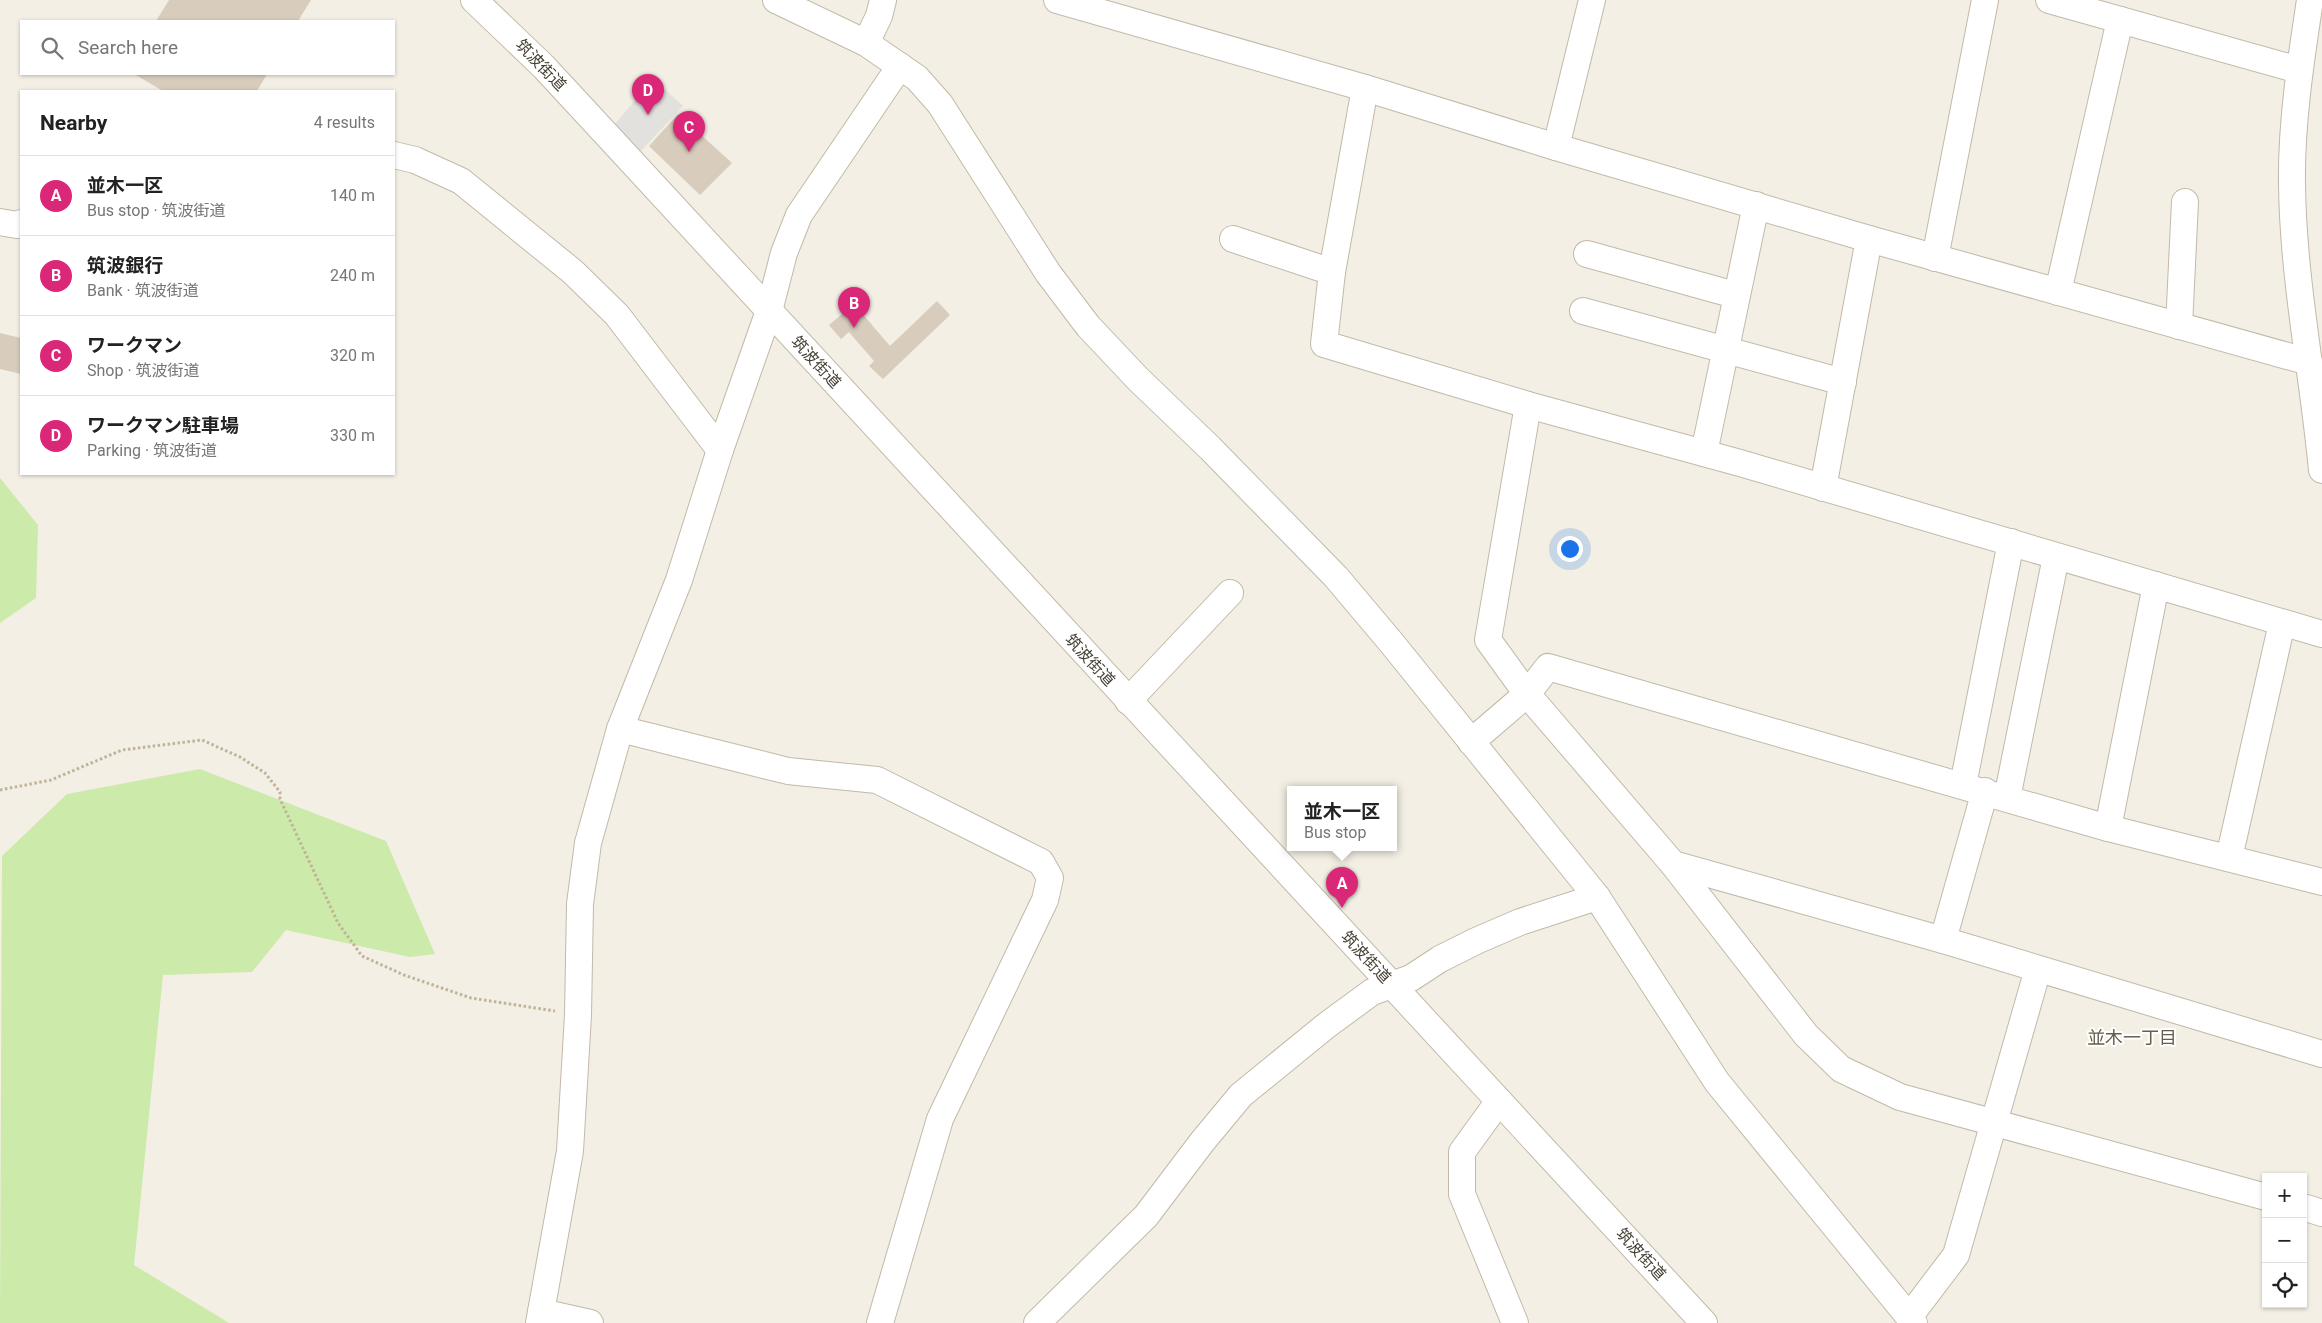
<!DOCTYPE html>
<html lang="en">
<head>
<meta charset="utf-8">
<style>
	body { margin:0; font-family:Roboto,"Noto Sans JP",sans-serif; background:#f2f2f2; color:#222 }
	.controls { position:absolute; right:15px; bottom:15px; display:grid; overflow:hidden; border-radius:0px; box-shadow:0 1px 4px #0004 }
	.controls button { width:45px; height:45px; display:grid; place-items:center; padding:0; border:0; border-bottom:1px solid #e0e0e0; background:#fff; color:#222; font:25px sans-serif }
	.you { position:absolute; left:1569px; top:548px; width:18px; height:18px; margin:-12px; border:4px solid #fff; border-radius:50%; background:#1a73e8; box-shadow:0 0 0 8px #1a73e833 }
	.badge { display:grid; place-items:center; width:32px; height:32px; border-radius:50%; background:#db2777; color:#fff; font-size:16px; font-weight:700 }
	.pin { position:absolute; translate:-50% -41px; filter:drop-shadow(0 1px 2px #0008) }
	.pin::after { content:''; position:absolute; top:26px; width:18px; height:15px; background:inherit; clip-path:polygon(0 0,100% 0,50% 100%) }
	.popup { position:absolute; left:1287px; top:786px; width:110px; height:65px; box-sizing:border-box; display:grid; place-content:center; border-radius:0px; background:#fff; filter:drop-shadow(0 1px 4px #0005); font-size:16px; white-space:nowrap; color:#767676 }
	.popup b { font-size:19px; color:#222 }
	.popup::after { content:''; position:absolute; left:50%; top:100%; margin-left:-10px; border:10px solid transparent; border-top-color:#fff }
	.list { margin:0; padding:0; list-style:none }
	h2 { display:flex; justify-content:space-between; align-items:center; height:65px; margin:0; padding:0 20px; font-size:21px }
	h2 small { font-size:16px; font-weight:400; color:#767676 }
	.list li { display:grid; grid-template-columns:32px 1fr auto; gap:15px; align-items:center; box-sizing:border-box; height:80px; padding:0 20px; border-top:1px solid #e0e0e0 }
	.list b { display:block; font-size:19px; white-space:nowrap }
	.list p { margin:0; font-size:16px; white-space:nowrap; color:#767676 }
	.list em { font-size:16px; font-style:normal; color:#767676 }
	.icon { flex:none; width:28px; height:28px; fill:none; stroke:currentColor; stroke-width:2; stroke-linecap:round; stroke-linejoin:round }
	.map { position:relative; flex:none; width:2322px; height:1323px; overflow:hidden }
	.search { position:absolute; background:#fff; box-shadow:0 1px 4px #0004; left:20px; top:20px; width:375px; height:55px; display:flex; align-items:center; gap:12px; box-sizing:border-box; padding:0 18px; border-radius:0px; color:#767676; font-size:19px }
	.panel { position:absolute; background:#fff; box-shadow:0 1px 4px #0004; left:20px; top:90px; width:375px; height:385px; border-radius:0px }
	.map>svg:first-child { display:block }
</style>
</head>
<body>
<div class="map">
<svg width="2322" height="1323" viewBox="0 0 2322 1323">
	<rect width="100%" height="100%" fill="#f3efe4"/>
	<g fill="#cceaaa">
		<path d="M 0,478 L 38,525 L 36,598 L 0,623 Z"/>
		<path d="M 200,769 L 386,841 L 435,954 L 410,957 L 286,930 L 252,972 L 163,975 L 134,1265 L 229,1323 L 0,1323 L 2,856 L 67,794 Z"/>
	</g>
	<path fill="#e3e1dd" d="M 653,79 L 683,106 L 640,152 L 614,125 Z"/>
	<g fill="#d8cdbc">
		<path d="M 169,0 L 311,0 L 298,21 L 156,21 Z"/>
		<path d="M 134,74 L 267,74 L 257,91 L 163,91 Z"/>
		<path d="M 678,114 L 732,163 L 700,195 L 649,146 Z"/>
		<path d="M 937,301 L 950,315 L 883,379 L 869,366 L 874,361 L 849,332 L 841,339 L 829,325 L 854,304 L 890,346 Z"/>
		<path d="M 0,333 L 21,338 L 21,374 L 0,369 Z"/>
	</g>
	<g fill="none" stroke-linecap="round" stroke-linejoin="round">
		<defs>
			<g id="minor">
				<path d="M 474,0 L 543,66 L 619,148 L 1704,1323"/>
				<path d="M 776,0 L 866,43 L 917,78 L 940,104 L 1048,273 L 1088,326 L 1138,379 L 1210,448 L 1336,577 L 1390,641 L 1597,897 L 1717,1082 L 1914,1323"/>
				<path d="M 1057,0 L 1365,88 L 1556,147 L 1869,239 L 2309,362"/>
				<path d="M 2049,0 L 2299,70"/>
				<path d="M 2310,0 C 2301,59 2291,124 2292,184 C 2293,279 2313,375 2322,470"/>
				<path d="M 866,43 L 879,16 L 883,0"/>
				<path d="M 1365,88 L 1332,272 L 1324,344 L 1528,405 L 1740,463 L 2322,634"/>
				<path d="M 1556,147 L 1592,0"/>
				<path d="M 394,155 L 415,160 L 461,181 L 573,272 L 617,315 L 720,450"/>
				<path d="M 0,222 L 17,225 L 21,223"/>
				<path d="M 1233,239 L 1332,272"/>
				<path d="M 1587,254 L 1735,295"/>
				<path d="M 1935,258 L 1985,0"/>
				<path d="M 2058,292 L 2120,20"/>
				<path d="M 1583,311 L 1843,382"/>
				<path d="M 2179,326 L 2185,202"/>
				<path d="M 1528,405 L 1488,640 L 1527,694 L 1673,864 L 1806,1035 L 1841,1069 L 1900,1097 L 2266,1197"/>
				<path d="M 1704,453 L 1756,205"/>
				<path d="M 1823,488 L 1869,239"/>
				<path d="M 1128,701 L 1230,593"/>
				<path d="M 620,729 L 788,771 L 877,780 L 1041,862 L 1050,878 L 1045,900 L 940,1119 L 880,1323"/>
				<path d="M 1471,742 L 1527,694 L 1548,667 L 2108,828 L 2322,882"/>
				<path d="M 1963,785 L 2011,542"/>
				<path d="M 2007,798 L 2056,557"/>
				<path d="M 2108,828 L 2156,585"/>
				<path d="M 2229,858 L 2282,623"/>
				<path d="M 1673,864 L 1943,940 L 2322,1054"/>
				<path d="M 1943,940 L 1985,791"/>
				<path d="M 1499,1101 L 1462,1152 L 1462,1194 L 1515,1323"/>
				<path d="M 2303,1207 L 2322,1213"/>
				<path d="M 541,1312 L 590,1323"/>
				<path d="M 1909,1317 L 1956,1255 L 2038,969"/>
				<path d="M 539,1323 L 570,1151 L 578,1015 L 580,904 L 588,843 L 620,729 L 679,580 L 720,450 L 769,311 L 784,253 L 799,215 L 900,66"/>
				<path d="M 1037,1323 L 1146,1216 L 1202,1142 L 1241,1095 L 1327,1025 L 1372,992 L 1411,978 L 1440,959 L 1476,941 L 1520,922 L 1597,897"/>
			</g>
		</defs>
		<use href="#minor" stroke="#c2b9a9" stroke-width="28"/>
		<path stroke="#c1b397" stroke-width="3" stroke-dasharray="2.5 2.5" stroke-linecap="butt" d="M 0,790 L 51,780 L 122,750 L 202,740 L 240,757 L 265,773 L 280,792 L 280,799 L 338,923 L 362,956 L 404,975 L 471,998 L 555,1011"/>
		<use href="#minor" stroke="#fff" stroke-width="26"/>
	</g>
	<g text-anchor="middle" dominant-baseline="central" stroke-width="4" stroke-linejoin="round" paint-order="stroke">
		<g font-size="16" fill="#453f34" stroke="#fff">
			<text transform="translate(541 65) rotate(46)">筑波街道</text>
			<text transform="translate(816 362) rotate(47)">筑波街道</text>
			<text transform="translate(1090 660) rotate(47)">筑波街道</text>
			<text transform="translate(1366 957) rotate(47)">筑波街道</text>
			<text transform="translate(1641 1254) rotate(47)">筑波街道</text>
		</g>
		<g font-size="18" fill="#695d4a" stroke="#fff">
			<text x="2132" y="1037">並木一丁目</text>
		</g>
	</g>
</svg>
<div class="controls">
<button>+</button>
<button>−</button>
<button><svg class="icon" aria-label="locate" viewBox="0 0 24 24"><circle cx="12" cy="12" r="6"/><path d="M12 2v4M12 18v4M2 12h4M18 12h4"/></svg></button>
</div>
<div class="you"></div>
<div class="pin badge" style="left:1342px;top:908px">A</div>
<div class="popup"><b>並木一区</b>Bus stop</div>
<div class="pin badge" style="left:854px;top:328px">B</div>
<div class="pin badge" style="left:689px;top:152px">C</div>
<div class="pin badge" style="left:648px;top:115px">D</div>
<div class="search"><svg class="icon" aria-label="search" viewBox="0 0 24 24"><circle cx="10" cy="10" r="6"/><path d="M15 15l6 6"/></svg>Search here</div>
<section class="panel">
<h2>Nearby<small>4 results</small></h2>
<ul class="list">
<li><span class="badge">A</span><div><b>並木一区</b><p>Bus stop · 筑波街道</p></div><em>140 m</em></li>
<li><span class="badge">B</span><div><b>筑波銀行</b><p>Bank · 筑波街道</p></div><em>240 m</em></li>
<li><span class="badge">C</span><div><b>ワークマン</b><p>Shop · 筑波街道</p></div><em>320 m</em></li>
<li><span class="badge">D</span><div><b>ワークマン駐車場</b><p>Parking · 筑波街道</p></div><em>330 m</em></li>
</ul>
</section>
</div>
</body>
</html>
